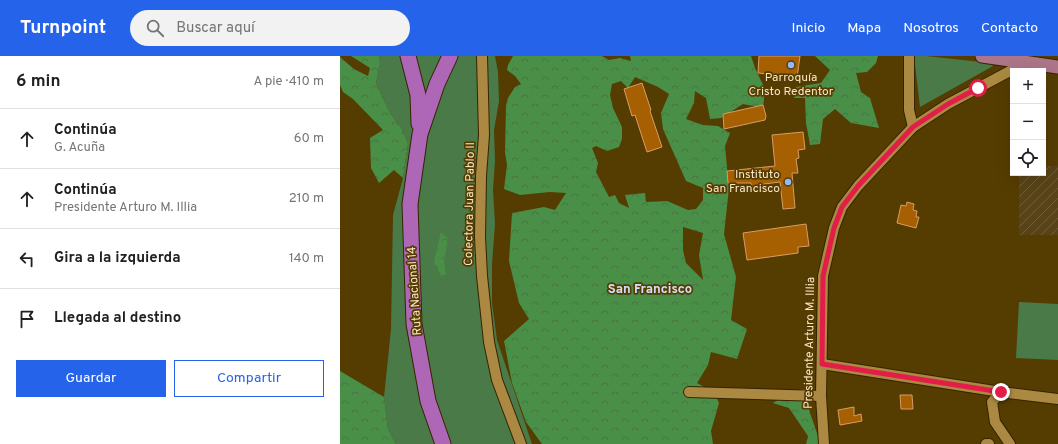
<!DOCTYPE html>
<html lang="es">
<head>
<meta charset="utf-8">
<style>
	body { margin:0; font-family:Overpass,sans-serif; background:#f2f2f2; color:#202124 }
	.controls { position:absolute; right:12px; top:12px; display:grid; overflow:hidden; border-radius:0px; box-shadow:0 4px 16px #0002 }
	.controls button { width:36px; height:36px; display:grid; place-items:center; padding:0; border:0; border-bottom:1px solid #e0e0e0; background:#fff; color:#202124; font:20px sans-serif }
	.stop { position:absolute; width:12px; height:12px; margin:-9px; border:3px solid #e11d48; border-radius:50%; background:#fff }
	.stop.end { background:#e11d48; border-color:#fff; box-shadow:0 1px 4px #0008 }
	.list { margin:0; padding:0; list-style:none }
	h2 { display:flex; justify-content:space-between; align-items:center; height:52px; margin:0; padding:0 16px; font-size:17px }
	h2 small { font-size:13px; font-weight:400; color:#757577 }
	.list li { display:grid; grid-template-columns:26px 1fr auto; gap:12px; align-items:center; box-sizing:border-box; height:60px; padding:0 16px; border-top:1px solid #e0e0e0 }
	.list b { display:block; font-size:15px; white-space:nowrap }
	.list p { margin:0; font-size:13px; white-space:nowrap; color:#757577 }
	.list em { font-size:13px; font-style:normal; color:#757577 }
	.actions { display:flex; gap:8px; padding:12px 16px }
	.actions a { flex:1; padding:9px 0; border:1px solid #2563eb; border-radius:0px; text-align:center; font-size:14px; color:#2563eb }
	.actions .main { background:#2563eb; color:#fff }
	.icon { flex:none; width:22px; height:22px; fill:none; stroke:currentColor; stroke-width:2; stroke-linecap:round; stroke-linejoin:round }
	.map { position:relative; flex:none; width:718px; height:388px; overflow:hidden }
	header { display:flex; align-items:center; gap:24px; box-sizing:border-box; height:56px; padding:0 20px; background:#2563eb; color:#fff }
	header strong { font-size:19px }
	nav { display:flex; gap:22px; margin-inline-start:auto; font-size:14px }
	.search { width:280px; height:36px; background:#f2f2f2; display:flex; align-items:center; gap:10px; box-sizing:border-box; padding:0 14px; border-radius:22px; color:#757577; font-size:15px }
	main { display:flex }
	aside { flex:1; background:#fff }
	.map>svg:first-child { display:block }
</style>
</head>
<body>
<header>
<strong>Turnpoint</strong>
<div class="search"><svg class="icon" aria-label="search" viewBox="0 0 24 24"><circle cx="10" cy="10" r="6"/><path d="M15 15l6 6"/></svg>Buscar aquí</div>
<nav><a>Inicio</a><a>Mapa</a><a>Nosotros</a><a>Contacto</a></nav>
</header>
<main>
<aside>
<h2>6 min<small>A pie · 410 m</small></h2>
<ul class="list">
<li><svg class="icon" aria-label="ahead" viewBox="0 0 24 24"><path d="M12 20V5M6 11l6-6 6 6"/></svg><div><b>Continúa</b><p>G. Acuña</p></div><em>60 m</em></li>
<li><svg class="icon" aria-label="ahead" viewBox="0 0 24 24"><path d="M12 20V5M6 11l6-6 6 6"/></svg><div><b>Continúa</b><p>Presidente Arturo M. Illia</p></div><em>210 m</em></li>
<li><svg class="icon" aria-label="left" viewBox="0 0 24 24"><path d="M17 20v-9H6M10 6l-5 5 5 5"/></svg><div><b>Gira a la izquierda</b></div><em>140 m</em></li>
<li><svg class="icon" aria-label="arrive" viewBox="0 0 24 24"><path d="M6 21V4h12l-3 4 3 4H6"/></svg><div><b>Llegada al destino</b></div></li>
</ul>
<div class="actions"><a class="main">Guardar</a><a>Compartir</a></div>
</aside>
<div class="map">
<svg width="718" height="388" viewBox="0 0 718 388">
	<defs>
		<pattern id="industrial-furrows" width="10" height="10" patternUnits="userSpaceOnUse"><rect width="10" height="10" fill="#584318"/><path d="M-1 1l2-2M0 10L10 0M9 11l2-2" fill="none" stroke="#715e38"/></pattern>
		<pattern id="forest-crowns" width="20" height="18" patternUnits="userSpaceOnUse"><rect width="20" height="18" fill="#4a8f47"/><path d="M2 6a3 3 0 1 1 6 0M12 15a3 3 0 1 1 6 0" fill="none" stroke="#4a7543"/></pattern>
	</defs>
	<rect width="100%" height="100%" fill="#553c00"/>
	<path fill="url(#industrial-furrows)" d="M 703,110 L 718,110 L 718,179 L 679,179 L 679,117 L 703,117 Z"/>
	<g fill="#4a7a47">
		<path d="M 39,0 L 155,0 L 158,16 L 159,45 L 154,74 L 155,105 L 153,134 L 155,168 L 152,208 L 152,247 L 157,284 L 192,388 L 56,388 L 48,373 L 44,341 L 51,273 L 53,159 L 63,122 L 68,88 L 62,73 L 50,57 L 36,27 L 40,8 Z"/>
		<path d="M 574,0 L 586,0 L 650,7 L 653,10 L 580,51 Z"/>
		<path d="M 679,246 L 718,248 L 718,304 L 676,302 Z"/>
	</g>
	<g fill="url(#forest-crowns)" fill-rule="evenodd">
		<path d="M 11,0 L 39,0 L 40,8 L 36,27 L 50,57 L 62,73 L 68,88 L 63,122 L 54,114 L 39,127 L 31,112 L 30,82 L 43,74 L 13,43 L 3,36 L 0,29 L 0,1 L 14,13 L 28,20 L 30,12 Z"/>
		<path d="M 173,0 L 262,0 L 269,4 L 280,2 L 291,5 L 290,0 L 411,0 L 415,12 L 425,33 L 423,52 L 403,48 L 381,62 L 370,63 L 366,42 L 355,35 L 354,47 L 346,63 L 363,69 L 378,70 L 390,77 L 385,90 L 389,132 L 384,178 L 396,221 L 391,264 L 407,273 L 397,303 L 371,296 L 368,309 L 357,327 L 374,336 L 379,347 L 371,375 L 373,388 L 202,388 L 186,366 L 172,327 L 164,285 L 189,263 L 179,247 L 169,205 L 172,157 L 204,151 L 215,154 L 226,137 L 210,136 L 180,139 L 164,133 L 167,109 L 165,96 L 166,50 L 168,42 L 175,31 L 181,28 L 175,20 L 167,14 L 168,9 ZM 295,21 L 318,31 L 329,38 L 321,57 L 323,73 L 346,125 L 363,132 L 363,144 L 356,153 L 348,154 L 327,145 L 306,146 L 305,137 L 285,139 L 289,152 L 279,147 L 275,139 L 269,141 L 256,116 L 258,107 L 252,92 L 256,90 L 267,95 L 279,91 L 282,83 L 282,71 L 273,52 L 270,39 L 272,28 L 281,25 L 288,32 ZM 343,171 L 363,177 L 359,199 L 363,224 L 346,207 L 343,194 Z"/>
		<path d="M 475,0 L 538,0 L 536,7 L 527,16 L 516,17 L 521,36 L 530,42 L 539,72 L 511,67 L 495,53 L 483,63 L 480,88 L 470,89 L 466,67 L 465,42 L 454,42 L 456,31 L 481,27 L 490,14 Z"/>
		<path d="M 101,176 L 108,183 L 104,205 L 106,219 L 102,221 L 94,206 Z"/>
		<path d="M 0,315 L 44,341 L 48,373 L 56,388 L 0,388 Z"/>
		<path d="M 465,333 L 470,357 L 479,383 L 479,388 L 466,388 L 468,380 L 449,352 L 433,347 L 452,335 Z"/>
	</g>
	<g fill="#a65f01" stroke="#d79d67">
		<path d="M 419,0 L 460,0 L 457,22 L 418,17 Z"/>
		<path d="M 302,27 L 311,54 L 310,55 L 322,91 L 307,96 L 295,59 L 292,60 L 284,33 Z"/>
		<path d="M 423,49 L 426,60 L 425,64 L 384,73 L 383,58 Z"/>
		<path d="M 463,76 L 465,93 L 458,94 L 459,102 L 456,103 L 458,117 L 452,117 L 455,152 L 443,153 L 440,126 L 424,128 L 424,130 L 412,132 L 411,127 L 388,127 L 387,115 L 435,110 L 432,79 Z"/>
		<path d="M 567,146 L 574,148 L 573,154 L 577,155 L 576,161 L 579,161 L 576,172 L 557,167 L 561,149 L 566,150 Z"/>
		<path d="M 466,168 L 469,190 L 458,191 L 458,197 L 407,204 L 403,177 Z"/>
		<path d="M 560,339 L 572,339 L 573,353 L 561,353 Z"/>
		<path d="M 514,351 L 514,360 L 521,358 L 522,365 L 500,369 L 498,354 Z"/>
	</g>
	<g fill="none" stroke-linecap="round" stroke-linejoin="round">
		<defs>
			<g id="minor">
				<path d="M 142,0 L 144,79 L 141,120 L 140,181 L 142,220 L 149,286 L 157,324 L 181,388"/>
				<path d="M 569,0 L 569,54 L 573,71"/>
				<path d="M 482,308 L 661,336 L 718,343"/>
				<path d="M 349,336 L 481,340"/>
				<path d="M 661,336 L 652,346 L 655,366 L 670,388"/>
				<path d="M 484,388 L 481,340 L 483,220 L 494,172 L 502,151 L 518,130 L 573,71 L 608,48 L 685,7 L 685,15"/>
				<path d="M 646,388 L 649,388"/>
			</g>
			<path id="major" d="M 642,0 L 718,11"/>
			<g id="highway">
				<path d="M 68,0 L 78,39 L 79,68"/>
				<path d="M 103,388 L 88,345 L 74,268 L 70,148 L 80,78 L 97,28 L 110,0"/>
			</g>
		</defs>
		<use href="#minor" stroke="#362400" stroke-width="12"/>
		<use href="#major" stroke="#362400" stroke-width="15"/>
		<use href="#highway" stroke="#362400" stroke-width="17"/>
		<use href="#minor" stroke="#ac8942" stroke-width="10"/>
		<use href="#major" stroke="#ad7588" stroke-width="13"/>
		<use href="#highway" stroke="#ae67b7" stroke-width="15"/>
	</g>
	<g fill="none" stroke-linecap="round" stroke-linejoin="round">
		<path stroke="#e11d48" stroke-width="5" d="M 638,32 L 608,48 L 573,71 L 518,130 L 502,151 L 494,172 L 483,220 L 482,308 L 661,336"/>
	</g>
	<g fill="#93b7fd" stroke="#553c00" stroke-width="1.5">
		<circle cx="451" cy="9" r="4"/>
		<circle cx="448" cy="126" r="4"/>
	</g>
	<g text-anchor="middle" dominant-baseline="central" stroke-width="3.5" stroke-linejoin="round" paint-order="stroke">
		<g font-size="12" fill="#f9e6c4" stroke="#553c00">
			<text x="451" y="22">Parroquía<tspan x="451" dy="14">Cristo Redentor</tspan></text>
			<text x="440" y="119" text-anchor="end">Instituto<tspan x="440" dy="14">San Francisco</tspan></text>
		</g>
		<g font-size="12" fill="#f9e6c4" stroke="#553c00">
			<text transform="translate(130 148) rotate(-89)">Colectora Juan Pablo II</text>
			<text transform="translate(75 235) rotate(-94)">Ruta Nacional 14</text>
			<text transform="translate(470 287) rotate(-89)">Presidente Arturo M. Illia</text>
		</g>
		<g font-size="13" font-weight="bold" fill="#d1e0fb" stroke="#553c00">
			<text x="310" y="234">San Francisco</text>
		</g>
	</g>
</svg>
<div class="controls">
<button>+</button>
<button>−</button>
<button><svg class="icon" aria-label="locate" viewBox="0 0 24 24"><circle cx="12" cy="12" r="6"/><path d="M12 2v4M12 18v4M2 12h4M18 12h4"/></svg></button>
</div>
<div class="stop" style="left:638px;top:32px"></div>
<div class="stop end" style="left:661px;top:336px"></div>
</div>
</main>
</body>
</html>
